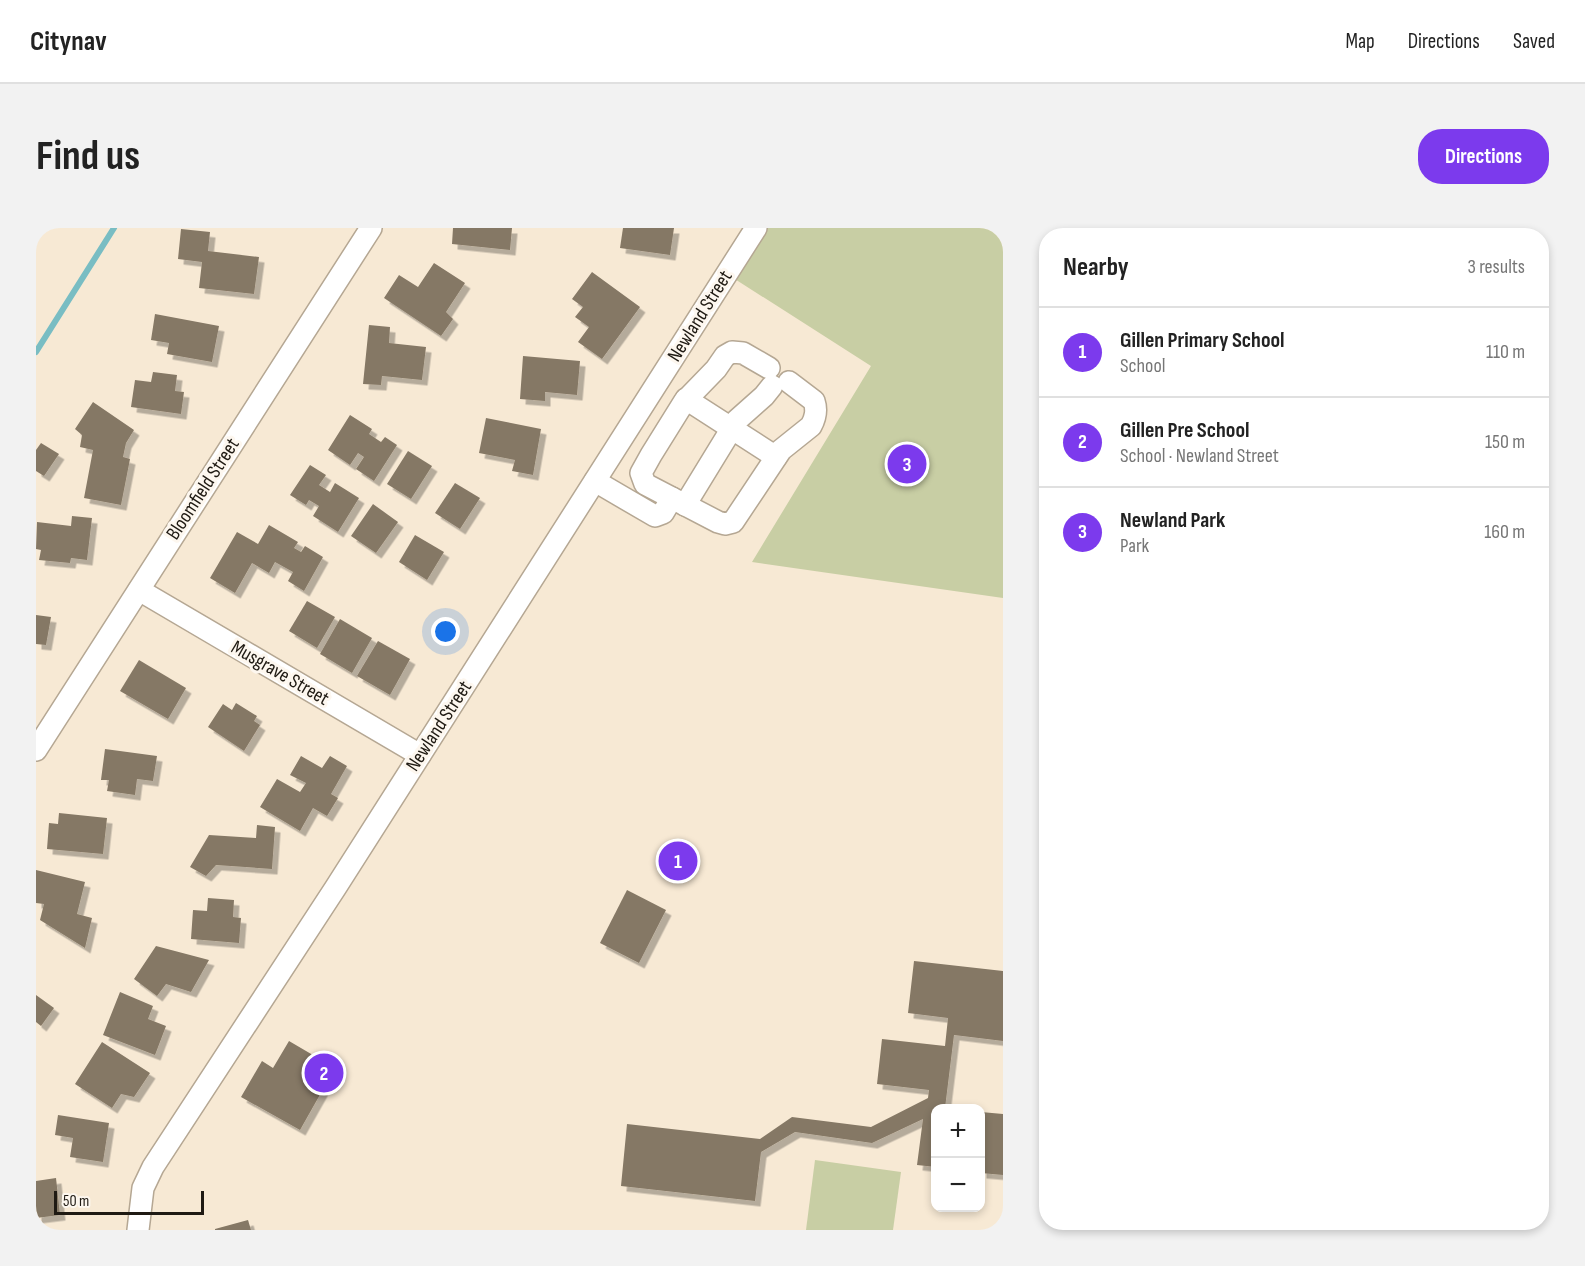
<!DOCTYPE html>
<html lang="en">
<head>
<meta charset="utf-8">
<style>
	body { margin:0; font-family:"Sofia Sans Condensed",sans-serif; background:#f2f2f2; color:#222 }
	.controls { position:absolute; right:18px; bottom:18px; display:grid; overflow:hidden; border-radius:12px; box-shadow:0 3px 9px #0003 }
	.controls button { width:54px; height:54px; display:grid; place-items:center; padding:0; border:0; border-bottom:2px solid #e0e0e0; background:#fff; color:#222; font:30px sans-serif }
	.scale { position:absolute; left:18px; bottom:15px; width:150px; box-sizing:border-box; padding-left:6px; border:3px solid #1f1a13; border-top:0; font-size:16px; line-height:21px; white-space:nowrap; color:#1f1a13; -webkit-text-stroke:4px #fdf7ef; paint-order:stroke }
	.you { position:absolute; left:410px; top:404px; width:21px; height:21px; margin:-15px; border:4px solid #fff; border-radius:50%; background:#1a73e8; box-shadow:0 0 0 9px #1a73e833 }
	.badge { display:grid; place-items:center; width:39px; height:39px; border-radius:50%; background:#7c3aed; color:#fff; font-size:20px; font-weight:700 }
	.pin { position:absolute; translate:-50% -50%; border:3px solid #fff; box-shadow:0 2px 6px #0006 }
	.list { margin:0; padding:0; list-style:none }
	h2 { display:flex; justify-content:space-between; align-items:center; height:78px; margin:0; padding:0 24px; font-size:26px }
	h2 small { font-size:20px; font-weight:400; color:#767676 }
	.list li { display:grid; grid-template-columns:39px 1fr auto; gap:18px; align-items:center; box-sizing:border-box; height:90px; padding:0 24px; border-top:2px solid #e0e0e0 }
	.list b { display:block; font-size:22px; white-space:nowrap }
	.list p { margin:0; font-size:20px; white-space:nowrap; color:#767676 }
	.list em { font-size:20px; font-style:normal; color:#767676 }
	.map { position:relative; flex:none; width:967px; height:1002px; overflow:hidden; border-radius:24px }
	header { display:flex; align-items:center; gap:36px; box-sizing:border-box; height:84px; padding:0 30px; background:#fff; border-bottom:2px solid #e0e0e0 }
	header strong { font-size:28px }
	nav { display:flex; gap:33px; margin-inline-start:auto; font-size:21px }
	.intro { display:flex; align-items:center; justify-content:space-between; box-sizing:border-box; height:144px; padding:0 36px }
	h1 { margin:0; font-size:42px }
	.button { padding:15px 27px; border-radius:24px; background:#7c3aed; color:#fff; font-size:21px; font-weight:700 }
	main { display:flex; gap:36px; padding:0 36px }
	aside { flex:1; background:#fff; border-radius:24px; box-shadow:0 3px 9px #0003 }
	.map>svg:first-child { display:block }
</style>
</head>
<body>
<header>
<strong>Citynav</strong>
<nav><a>Map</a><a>Directions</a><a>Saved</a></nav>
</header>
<div class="intro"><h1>Find us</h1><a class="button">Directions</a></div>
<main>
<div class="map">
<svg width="967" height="1002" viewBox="0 0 967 1002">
	<defs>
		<filter id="shadow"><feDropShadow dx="5.5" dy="5.5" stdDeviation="0" flood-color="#0004"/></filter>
	</defs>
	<rect width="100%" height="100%" fill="#f7e9d4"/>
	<g fill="#c8cea4">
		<path d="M 720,0 L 967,0 L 967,370 L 716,334 L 835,138 L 691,46 Z"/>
		<path d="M 779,932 L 865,944 L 857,1002 L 770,1002 Z"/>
	</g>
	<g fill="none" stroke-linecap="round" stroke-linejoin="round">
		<path stroke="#79bdc3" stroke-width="6" d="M 0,124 L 78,0"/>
	</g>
	<g fill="#857865" filter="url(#shadow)">
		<path d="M 417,0 L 476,0 L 474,22 L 416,16 Z"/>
		<path d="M 587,0 L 638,0 L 634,27 L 584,20 Z"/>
		<path d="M 145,1 L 174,4 L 172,23 L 223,29 L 218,66 L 163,60 L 166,34 L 142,31 Z"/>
		<path d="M 398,35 L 429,55 L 410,84 L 417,91 L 405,108 L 348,70 L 363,47 L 382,59 Z"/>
		<path d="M 556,44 L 604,79 L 566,131 L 542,114 L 553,99 L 539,89 L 547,79 L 536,71 Z"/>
		<path d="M 119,86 L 183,98 L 176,134 L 131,126 L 133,115 L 115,112 Z"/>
		<path d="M 333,97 L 354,99 L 353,115 L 390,119 L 386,152 L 346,148 L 345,157 L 327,156 Z"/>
		<path d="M 487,128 L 544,133 L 541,167 L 509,164 L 509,173 L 484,171 Z"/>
		<path d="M 117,144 L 141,147 L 139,163 L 148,164 L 145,186 L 95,179 L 99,152 L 115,154 Z"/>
		<path d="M 57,174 L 98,202 L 90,215 L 87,229 L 94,231 L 85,277 L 48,270 L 57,222 L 44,219 L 46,207 L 39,201 Z"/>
		<path d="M 314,187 L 336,201 L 333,206 L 345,214 L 349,209 L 361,217 L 338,253 L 320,241 L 328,229 L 322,225 L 314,237 L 292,222 Z"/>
		<path d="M 450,190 L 505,201 L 497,247 L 476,243 L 479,232 L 443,225 Z"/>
		<path d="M 5,215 L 23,226 L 8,248 L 0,243 L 0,222 Z"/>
		<path d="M 372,223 L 396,238 L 375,271 L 351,256 Z"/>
		<path d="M 274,237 L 290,247 L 283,257 L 294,264 L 299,255 L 323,270 L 302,304 L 277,288 L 283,278 L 273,272 L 270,277 L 254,267 Z"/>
		<path d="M 419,255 L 444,270 L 424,301 L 399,285 Z"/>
		<path d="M 337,276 L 362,294 L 340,325 L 315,308 Z"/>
		<path d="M 36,288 L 56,290 L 51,332 L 35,330 L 34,335 L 3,332 L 5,322 L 0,321 L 1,294 L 35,298 Z"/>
		<path d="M 233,297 L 262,314 L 258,320 L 265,324 L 269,318 L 287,329 L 268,363 L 252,353 L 257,344 L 239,334 L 233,345 L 216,335 L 199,365 L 174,350 L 201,304 L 222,316 Z"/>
		<path d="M 379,307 L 408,324 L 391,352 L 363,334 Z"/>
		<path d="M 271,373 L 299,389 L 281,420 L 253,403 Z"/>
		<path d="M 0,387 L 15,389 L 10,417 L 0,416 Z"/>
		<path d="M 304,391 L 336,410 L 316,445 L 284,426 Z"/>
		<path d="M 342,413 L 374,431 L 354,467 L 321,448 Z"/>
		<path d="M 103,432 L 150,460 L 132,491 L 84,463 Z"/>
		<path d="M 200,475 L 221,488 L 218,493 L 224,497 L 208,523 L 172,499 L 187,476 L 196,482 Z"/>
		<path d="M 69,521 L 121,528 L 117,553 L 101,551 L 99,567 L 71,563 L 73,552 L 65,552 Z"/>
		<path d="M 265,528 L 286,540 L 294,528 L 311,538 L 295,566 L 302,570 L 291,588 L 277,580 L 264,603 L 224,579 L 241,551 L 264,564 L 270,555 L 254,547 Z"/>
		<path d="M 23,585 L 71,590 L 67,626 L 11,621 L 13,595 L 22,596 Z"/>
		<path d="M 221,597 L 239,599 L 236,641 L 180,637 L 170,648 L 154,639 L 173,607 L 220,610 Z"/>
		<path d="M 0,642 L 49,654 L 41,686 L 56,690 L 49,720 L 4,692 L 8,676 L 0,675 Z"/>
		<path d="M 591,662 L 630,682 L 603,735 L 564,715 Z"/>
		<path d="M 172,670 L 198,672 L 197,689 L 205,690 L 203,715 L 155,711 L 157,682 L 171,683 Z"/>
		<path d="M 120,718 L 173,732 L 155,764 L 130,756 L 121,768 L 98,751 Z"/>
		<path d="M 878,733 L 967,743 L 967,813 L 918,807 L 909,880 L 900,880 L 900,939 L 881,937 L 887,891 L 836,915 L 759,904 L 725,924 L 719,973 L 585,958 L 591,896 L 724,911 L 756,889 L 835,899 L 892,870 L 893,862 L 841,856 L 846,811 L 909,818 L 912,790 L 872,785 Z"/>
		<path d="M 84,764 L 117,778 L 112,791 L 130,798 L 119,827 L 67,807 Z"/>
		<path d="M 0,767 L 18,780 L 5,798 L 0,794 Z"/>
		<path d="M 253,813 L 299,840 L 264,902 L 205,869 L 226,833 L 237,840 Z"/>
		<path d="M 66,814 L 114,845 L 98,869 L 85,866 L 76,880 L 39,856 Z"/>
		<path d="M 945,884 L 967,886 L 967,947 L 945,945 Z"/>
		<path d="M 22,887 L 73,895 L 67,934 L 34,929 L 37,910 L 19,907 Z"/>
		<path d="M 20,950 L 24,987 L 0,990 L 0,953 Z"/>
		<path d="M 212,992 L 215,1002 L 179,1002 L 179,1001 Z"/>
	</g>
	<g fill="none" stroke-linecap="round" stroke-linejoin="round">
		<defs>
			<g id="minor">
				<path d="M 733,140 L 707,125 L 696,124 L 689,128 L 680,141 L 648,174 L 615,227 L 605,245 L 609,256 L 682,294 L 689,296 L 697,294 L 745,222 L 775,198 C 780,189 781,182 778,173 L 753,154"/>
				<path d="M 650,171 L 740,229"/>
				<path d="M 559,253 L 619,288 L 627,285 L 636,270"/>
				<path d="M 649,277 L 701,192 L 728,168 L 736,158"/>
				<path d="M 103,362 L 384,527"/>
				<path d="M 0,522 L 335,0"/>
				<path d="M 102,1002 L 107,960 L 117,939 L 300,659 L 720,0"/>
			</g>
		</defs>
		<use href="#minor" stroke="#b5a793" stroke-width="24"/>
		<use href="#minor" stroke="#fff" stroke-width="21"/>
	</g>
	<g text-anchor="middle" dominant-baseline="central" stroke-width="6" stroke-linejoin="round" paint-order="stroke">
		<g font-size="20" fill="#1f1a13" stroke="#fdf7ef">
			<text transform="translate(664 88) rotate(-58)">Newland Street</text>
			<text transform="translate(167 261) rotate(-57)">Bloomfield Street</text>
			<text transform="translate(244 445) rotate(30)">Musgrave Street</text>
			<text transform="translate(403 498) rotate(-57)">Newland Street</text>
		</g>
	</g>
</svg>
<div class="controls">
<button>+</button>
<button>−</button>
</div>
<div class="scale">50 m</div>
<div class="you"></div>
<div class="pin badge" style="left:642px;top:633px">1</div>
<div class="pin badge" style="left:288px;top:845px">2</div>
<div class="pin badge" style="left:871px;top:236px">3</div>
</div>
<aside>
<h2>Nearby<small>3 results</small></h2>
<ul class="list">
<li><span class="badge">1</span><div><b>Gillen Primary School</b><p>School</p></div><em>110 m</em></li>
<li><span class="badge">2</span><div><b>Gillen Pre School</b><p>School · Newland Street</p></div><em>150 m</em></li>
<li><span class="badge">3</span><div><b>Newland Park</b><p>Park</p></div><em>160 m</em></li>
</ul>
</aside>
</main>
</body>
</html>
